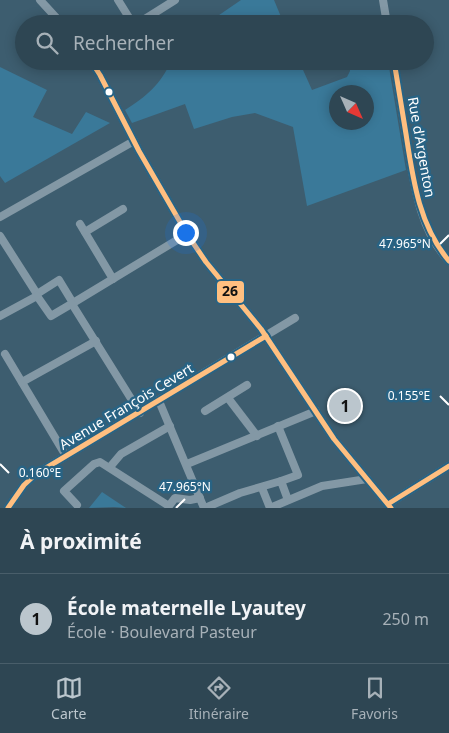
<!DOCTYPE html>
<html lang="fr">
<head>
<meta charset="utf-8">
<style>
	body { margin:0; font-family:"Noto Sans",sans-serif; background:#364d5a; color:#f1f3f6 }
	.compass { position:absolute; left:329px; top:85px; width:45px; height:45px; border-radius:50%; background:#2e4653; box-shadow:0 2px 12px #0003; rotate:135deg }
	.you { position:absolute; left:185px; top:232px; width:18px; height:18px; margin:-12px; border:4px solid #fff; border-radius:50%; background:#1a73e8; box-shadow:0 0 0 8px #1a73e833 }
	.badge { display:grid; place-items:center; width:32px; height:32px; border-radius:50%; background:#bbc6cd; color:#111; font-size:16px; font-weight:700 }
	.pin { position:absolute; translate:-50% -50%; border:2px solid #fff; box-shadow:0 1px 5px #0006 }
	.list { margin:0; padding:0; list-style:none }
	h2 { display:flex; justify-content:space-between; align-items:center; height:65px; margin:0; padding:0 20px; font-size:21px }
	h2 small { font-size:16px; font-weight:400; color:#a7b1b8 }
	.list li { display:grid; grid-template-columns:32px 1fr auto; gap:15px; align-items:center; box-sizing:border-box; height:90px; padding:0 20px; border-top:1px solid #495e6a }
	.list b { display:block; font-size:19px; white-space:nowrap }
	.list p { margin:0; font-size:16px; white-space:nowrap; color:#a7b1b8 }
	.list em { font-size:16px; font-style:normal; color:#a7b1b8 }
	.icon { flex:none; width:28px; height:28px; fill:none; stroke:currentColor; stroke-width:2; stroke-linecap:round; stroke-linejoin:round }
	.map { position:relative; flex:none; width:449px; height:508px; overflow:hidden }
	.search { position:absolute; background:#2e4653; box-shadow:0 2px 12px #0003; left:15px; right:15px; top:15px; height:55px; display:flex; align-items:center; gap:12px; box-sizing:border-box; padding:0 18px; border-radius:28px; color:#a7b1b8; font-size:19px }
	.sheet { height:155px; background:#2e4653 }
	nav { display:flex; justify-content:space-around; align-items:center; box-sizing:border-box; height:70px; border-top:1px solid #495e6a; background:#2e4653; font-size:14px; color:#a7b1b8 }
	nav a { display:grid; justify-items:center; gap:2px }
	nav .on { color:#bbc6cd }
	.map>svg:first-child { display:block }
</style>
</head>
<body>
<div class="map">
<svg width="449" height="508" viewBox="0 0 449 508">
	<rect width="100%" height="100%" fill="#3d5d6f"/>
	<g fill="#3a7999" fill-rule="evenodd">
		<path d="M 241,0 L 274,0 L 284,24 L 206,24 Z"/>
		<path d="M 171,61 L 299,61 L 312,90 L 347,77 L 350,71 L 350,61 L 388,61 L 406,170 L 307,206 L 293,127 L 255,113 L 232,117 L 194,129 L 185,104 L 132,123 L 125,110 C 146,97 161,84 171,61 ZM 366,92 L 366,122 L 336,122 L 336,92 Z"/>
		<path d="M 0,67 L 47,90 L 33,117 L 72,134 L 86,112 L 110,123 L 5,183 L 0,176 Z"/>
		<path d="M 102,492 L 126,508 L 114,507 L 89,508 Z"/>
	</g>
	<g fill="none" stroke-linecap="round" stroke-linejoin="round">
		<g stroke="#8398a5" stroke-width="8">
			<path d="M 40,0 L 62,24"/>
			<path d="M 118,0 L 133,24"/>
			<path d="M 383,0 L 387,24"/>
			<path d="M 137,24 L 175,0"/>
			<path d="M 91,61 L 100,75 L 139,151 L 187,234 L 206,262 L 261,329 L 334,439 L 391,508"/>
			<path d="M 394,61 C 398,88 403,115 407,142 C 414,182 419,230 449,261"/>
			<path d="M 0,217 L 134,141"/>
			<path d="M 80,224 L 113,279"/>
			<path d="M 85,232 L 123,209"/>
			<path d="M 0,236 L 37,294"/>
			<path d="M 59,280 L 73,303 L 51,316 L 37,296 L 37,294 Z"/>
			<path d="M 73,303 L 187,234"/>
			<path d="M 72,304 L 140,413"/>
			<path d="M 0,316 L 37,296"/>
			<path d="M 5,354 L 66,456"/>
			<path d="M 22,382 L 96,341"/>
			<path d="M 228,398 L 257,436"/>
			<path d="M 159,401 L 204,508"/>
			<path d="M 205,411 L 247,385"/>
			<path d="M 278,426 L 298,475 L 281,481"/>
			<path d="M 187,464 L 316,411"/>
			<path d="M 110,467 L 121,454 L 170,426"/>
			<path d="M 262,488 L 270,508 L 322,486 L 367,479"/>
			<path d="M 388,504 L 449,466"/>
			<path d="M 77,505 L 64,491 L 94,464 L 100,462 L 169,506 L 175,498 L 190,500 L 200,498"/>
			<path d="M 8,508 L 24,485 L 36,474 L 295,318"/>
			<path d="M 205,508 L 240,493 L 281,481 L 288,500"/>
		</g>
		<defs>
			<g id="bus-1">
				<path d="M 91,61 L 100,75 L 139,151 L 187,234 L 206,262 L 261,329 L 334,439 L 391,508"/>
				<path d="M 394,61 C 398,86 402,110 406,134 C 413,180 419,225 449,261"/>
				<path d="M 388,504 L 449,466"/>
				<path d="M 8,508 L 24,485 L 36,474 L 266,336"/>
			</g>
		</defs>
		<use href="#bus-1" stroke="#286384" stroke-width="9"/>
		<use href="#bus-1" stroke="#ffbf80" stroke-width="5"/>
	</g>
	<path fill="none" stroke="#fff" stroke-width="2" d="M 440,244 L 449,235M 440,396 L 449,405M 0,464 L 9,473M 176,508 L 185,499"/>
	<g fill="#fff" stroke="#286384" stroke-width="2">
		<circle cx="109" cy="92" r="4.5"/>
		<circle cx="231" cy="357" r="4.5"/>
	</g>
	<g text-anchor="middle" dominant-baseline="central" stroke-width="5" stroke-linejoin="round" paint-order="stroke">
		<g font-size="14" fill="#fff" stroke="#286384">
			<text transform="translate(422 147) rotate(80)">Rue d'Argenton</text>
			<text transform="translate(126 406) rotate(-31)">Avenue François Cevert</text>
		</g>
	</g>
	<g font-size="12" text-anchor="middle" fill="#fff" stroke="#286384" stroke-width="5" stroke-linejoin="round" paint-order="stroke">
		<text x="405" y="248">47.965°N</text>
		<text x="409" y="400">0.155°E</text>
		<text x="40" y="477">0.160°E</text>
		<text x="185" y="491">47.965°N</text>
	</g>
	<rect stroke="#286384" stroke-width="2" x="216" y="280" width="29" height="24" rx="5" fill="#ffbf80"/>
	<g font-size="14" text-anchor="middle" font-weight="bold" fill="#111">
		<text x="230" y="296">26</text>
	</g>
</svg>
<svg class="compass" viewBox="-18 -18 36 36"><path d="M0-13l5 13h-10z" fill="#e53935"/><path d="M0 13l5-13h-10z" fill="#a7b1b8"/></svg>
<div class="you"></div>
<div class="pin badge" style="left:345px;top:406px">1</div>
<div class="search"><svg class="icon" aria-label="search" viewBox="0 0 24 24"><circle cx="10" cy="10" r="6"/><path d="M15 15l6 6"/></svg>Rechercher</div>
</div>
<section class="sheet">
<h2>À proximité<small></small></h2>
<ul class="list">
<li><span class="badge">1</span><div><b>École maternelle Lyautey</b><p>École · Boulevard Pasteur</p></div><em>250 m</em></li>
</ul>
</section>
<nav>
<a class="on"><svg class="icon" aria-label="map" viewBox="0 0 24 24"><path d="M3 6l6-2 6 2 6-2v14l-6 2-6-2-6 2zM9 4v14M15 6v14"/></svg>Carte</a>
<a><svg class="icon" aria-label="directions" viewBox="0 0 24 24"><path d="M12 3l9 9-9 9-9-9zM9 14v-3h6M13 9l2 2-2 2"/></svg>Itinéraire</a>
<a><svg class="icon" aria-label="saved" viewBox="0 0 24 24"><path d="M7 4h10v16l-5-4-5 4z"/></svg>Favoris</a>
</nav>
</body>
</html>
